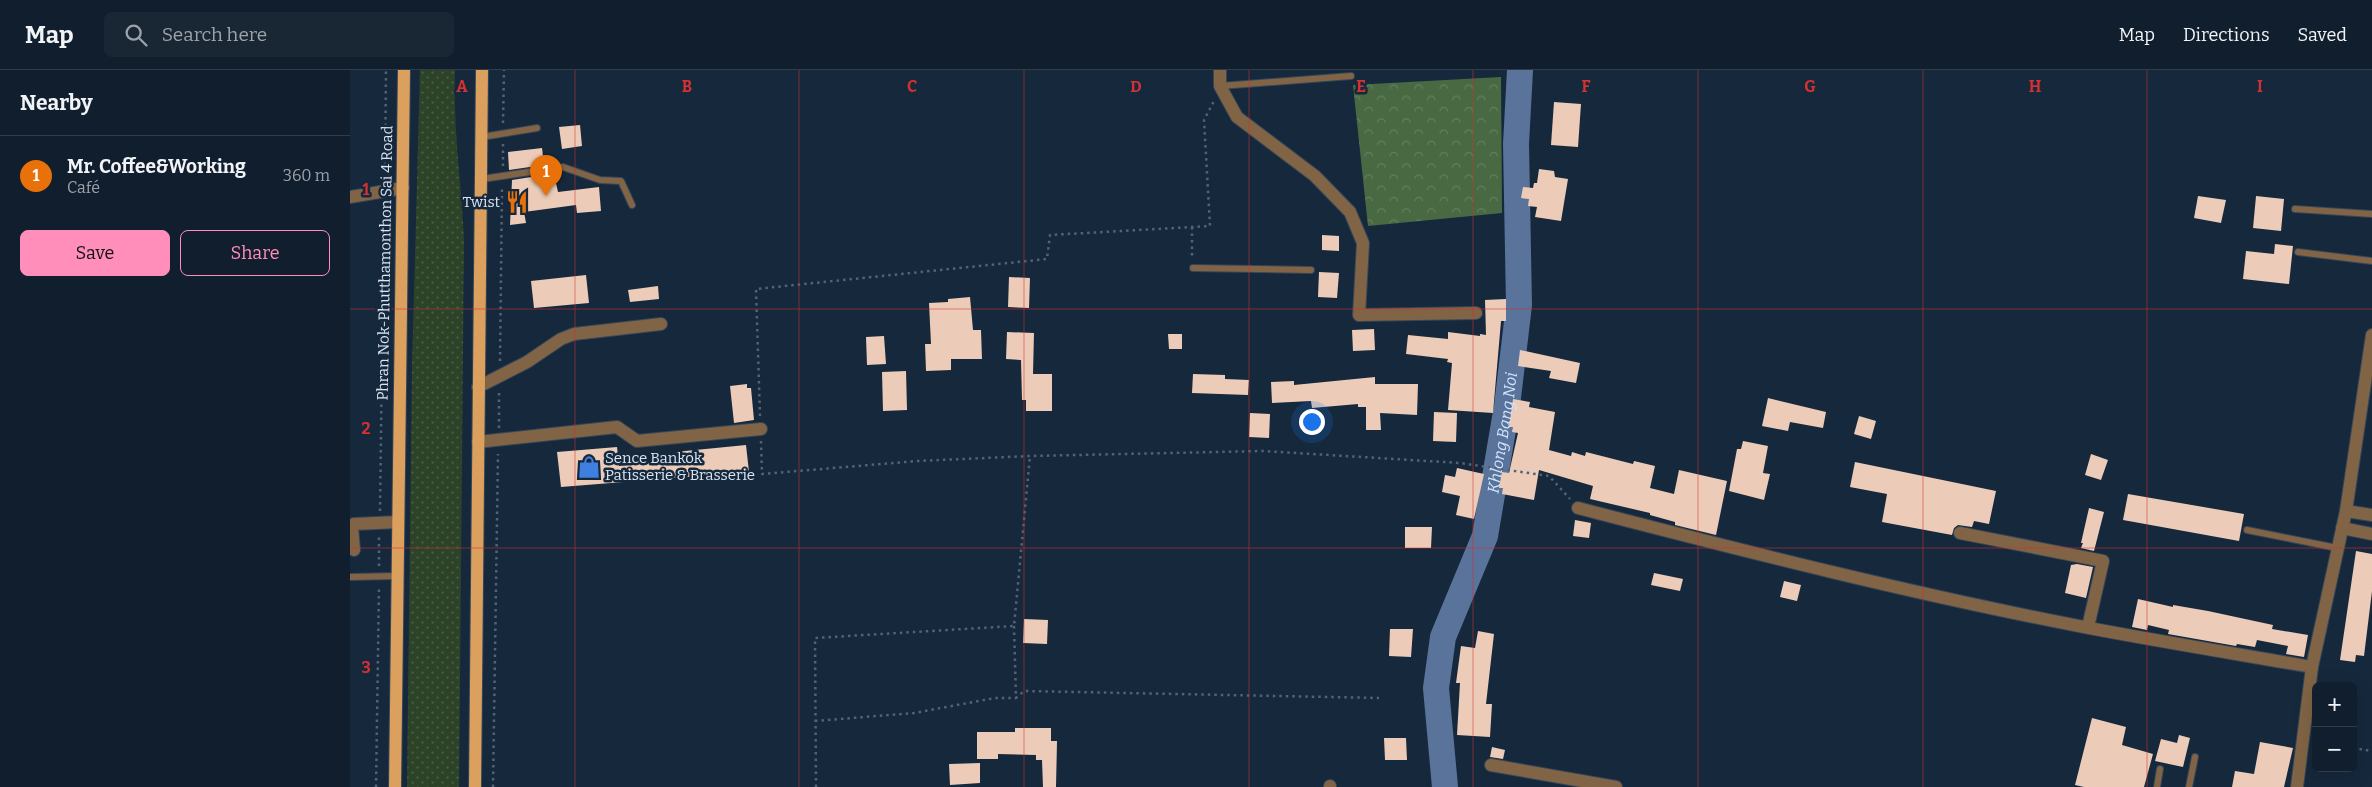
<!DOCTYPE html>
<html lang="en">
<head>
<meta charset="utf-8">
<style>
	body { margin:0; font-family:Bitter,serif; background:#192735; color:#f1f3f6 }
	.controls { position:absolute; right:15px; bottom:15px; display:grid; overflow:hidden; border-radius:8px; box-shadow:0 5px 20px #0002 }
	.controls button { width:45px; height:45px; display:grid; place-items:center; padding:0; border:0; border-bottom:1px solid #303c49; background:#101e2d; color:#f1f3f6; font:25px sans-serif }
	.you { position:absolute; left:961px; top:351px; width:18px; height:18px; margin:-12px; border:4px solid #fff; border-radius:50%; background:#1a73e8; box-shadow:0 0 0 8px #1a73e833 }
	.badge { display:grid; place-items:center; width:32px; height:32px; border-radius:50%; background:#ff8eba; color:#fff; font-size:16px; font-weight:700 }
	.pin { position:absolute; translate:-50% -41px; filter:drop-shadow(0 1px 2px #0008) }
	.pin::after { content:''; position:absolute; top:26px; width:18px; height:15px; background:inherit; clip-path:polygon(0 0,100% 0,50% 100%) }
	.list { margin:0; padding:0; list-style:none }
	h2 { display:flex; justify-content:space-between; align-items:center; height:65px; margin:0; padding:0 20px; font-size:21px }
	h2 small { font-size:16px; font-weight:400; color:#9ca2aa }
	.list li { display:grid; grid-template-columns:32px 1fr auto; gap:15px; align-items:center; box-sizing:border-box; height:80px; padding:0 20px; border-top:1px solid #303c49 }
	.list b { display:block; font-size:19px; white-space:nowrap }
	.list p { margin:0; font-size:16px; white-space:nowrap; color:#9ca2aa }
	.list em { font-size:16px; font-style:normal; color:#9ca2aa }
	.actions { display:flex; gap:10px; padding:15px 20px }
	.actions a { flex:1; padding:11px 0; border:1px solid #ff8eba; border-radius:8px; text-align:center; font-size:18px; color:#ff8eba }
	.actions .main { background:#ff8eba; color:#111 }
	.icon { flex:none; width:28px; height:28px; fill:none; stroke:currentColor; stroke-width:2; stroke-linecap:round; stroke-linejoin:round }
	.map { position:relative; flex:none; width:2022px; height:717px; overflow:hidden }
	header { display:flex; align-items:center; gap:30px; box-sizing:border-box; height:70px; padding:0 25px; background:#101e2d; border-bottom:1px solid #303c49 }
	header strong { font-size:24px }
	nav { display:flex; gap:28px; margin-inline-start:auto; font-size:18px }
	.search { width:350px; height:45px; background:#192735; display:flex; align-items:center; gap:12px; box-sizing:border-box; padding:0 18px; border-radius:8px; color:#9ca2aa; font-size:19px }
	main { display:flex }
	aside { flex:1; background:#101e2d }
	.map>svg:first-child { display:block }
</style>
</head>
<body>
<header>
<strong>Map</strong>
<div class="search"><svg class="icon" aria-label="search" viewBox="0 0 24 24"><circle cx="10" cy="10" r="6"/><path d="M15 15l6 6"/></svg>Search here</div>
<nav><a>Map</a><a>Directions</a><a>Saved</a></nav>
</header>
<main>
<aside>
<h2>Nearby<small></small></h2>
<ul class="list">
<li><span class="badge" style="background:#e8710a">1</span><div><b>Mr. Coffee&amp;Working</b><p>Café</p></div><em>360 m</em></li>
</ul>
<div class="actions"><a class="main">Save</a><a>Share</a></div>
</aside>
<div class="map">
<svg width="2022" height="717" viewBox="0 0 2022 717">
	<defs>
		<pattern id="grass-dots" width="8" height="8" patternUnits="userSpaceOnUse" patternTransform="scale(1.25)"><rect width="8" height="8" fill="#2d4328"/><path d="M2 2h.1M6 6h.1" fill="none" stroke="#4b5e48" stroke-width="1.8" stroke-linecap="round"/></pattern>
		<pattern id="forest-crowns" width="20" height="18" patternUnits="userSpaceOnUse" patternTransform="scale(1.25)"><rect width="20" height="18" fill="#496943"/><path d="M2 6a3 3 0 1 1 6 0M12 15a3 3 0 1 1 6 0" fill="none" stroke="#637e5f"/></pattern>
	</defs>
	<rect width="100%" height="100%" fill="#16283c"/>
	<path fill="url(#grass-dots)" d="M 70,0 L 105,0 C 103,56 111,112 114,169 L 109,717 L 57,717 L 62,297 Z"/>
	<path fill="url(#forest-crowns)" d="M 1151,7 L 1152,143 L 1018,156 L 1003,15 Z"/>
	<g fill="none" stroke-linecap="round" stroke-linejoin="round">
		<path stroke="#59739b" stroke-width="26" id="s1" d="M 1095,717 L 1086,618 L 1093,567 L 1135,466 L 1157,336 L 1169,235 L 1166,74 L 1170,0"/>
	</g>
	<g fill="#ecccb8">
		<path d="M 1204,32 L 1231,34 L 1228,77 L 1201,75 Z"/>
		<path d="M 230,55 L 232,76 L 212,79 L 209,57 Z"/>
		<path d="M 192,78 L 194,95 L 159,100 L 158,82 Z"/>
		<path d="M 1189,99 L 1204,101 L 1205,107 L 1218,109 L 1211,151 L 1185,147 L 1187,137 L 1178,136 L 1179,129 L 1171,128 L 1173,117 L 1183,118 L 1184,113 L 1187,113 Z"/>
		<path d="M 194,105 L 195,114 L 206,113 L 208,122 L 249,117 L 251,141 L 227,143 L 226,135 L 174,142 L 176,153 L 160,155 L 162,110 Z"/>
		<path d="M 1848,126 L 1876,130 L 1871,153 L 1844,148 Z"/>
		<path d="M 1906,126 L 1934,129 L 1931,161 L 1903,158 Z"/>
		<path d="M 972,165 L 989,166 L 989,181 L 972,180 Z"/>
		<path d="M 1925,174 L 1943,176 L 1939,214 L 1893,209 L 1896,181 L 1924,184 Z"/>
		<path d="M 969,202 L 989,203 L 987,228 L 968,227 Z"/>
		<path d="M 236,205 L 239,233 L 184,238 L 181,211 Z"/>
		<path d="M 659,207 L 680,208 L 679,238 L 658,237 Z"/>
		<path d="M 308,216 L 309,229 L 280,232 L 278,220 Z"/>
		<path d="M 620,227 L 623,260 L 631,260 L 632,289 L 601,289 L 601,300 L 576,301 L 575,274 L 581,274 L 579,233 L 598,232 L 598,229 Z"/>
		<path d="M 1156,229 L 1156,251 L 1151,251 L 1143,343 L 1098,340 L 1102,293 L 1097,292 L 1098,289 L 1056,284 L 1058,265 L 1098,269 L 1098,262 L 1130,266 L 1130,264 L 1136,265 L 1135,230 Z"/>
		<path d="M 1024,259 L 1025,280 L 1003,281 L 1002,260 Z"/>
		<path d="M 657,262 L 684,263 L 683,304 L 702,304 L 702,341 L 676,341 L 676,330 L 672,330 L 671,290 L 656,289 Z"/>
		<path d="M 818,264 L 832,264 L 832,279 L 819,279 Z"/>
		<path d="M 534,266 L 536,294 L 517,295 L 516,267 Z"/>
		<path d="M 1170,280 L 1230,293 L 1226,313 L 1199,308 L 1201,301 L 1168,296 Z"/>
		<path d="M 556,301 L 557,340 L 533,341 L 532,302 Z"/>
		<path d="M 843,304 L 875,305 L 875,309 L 899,310 L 898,325 L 842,323 Z"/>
		<path d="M 1025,307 L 1025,314 L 1068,314 L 1067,345 L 1030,343 L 1031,360 L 1016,360 L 1016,337 L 1008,337 L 1008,334 L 962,338 L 961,331 L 922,333 L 921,312 L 944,311 L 944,315 Z"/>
		<path d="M 397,314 L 397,318 L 401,318 L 404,350 L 384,353 L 380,316 Z"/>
		<path d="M 1418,328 L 1476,342 L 1473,358 L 1440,352 L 1438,361 L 1412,356 Z"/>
		<path d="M 1163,329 L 1180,332 L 1179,337 L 1205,342 L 1199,380 L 1221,386 L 1222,382 L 1235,386 L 1236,382 L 1283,394 L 1284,391 L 1305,396 L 1300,418 L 1324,424 L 1329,400 L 1377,411 L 1366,465 L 1325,455 L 1325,452 L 1300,445 L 1300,443 L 1240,429 L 1243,416 L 1189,400 L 1184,430 L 1152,424 L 1153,418 L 1149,418 L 1152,402 L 1159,403 L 1168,363 L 1162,362 L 1163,357 L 1159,357 Z"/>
		<path d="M 1084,342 L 1107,343 L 1106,372 L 1083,371 Z"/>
		<path d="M 900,343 L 920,344 L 919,368 L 899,367 Z"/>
		<path d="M 1509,346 L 1526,351 L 1521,369 L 1504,364 Z"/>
		<path d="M 1393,371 L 1418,376 L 1413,403 L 1420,404 L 1414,430 L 1379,421 L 1387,379 L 1391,379 Z"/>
		<path d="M 396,375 L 399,402 L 211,417 L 207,382 L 267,377 L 269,396 L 325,390 L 325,382 Z"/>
		<path d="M 1741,384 L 1758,390 L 1751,410 L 1735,405 Z"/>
		<path d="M 1505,392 L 1646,421 L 1639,454 L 1624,451 L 1622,457 L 1608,455 L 1604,458 L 1602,465 L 1532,452 L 1537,424 L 1500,417 Z"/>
		<path d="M 1107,398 L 1134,404 L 1124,449 L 1106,445 L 1110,426 L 1092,422 L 1095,405 L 1105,407 Z"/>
		<path d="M 1778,424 L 1894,444 L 1889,471 L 1773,450 Z"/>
		<path d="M 1739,438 L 1754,442 L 1744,481 L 1731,478 L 1733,473 L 1731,473 Z"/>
		<path d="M 1225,450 L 1241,453 L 1239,468 L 1223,466 Z"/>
		<path d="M 1055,457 L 1082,457 L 1081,478 L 1055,478 Z"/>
		<path d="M 2006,481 L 2022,484 L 2022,521 L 2014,586 L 2006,585 L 2005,592 L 1990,590 Z"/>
		<path d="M 1727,494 L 1743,497 L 1736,528 L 1715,523 L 1721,495 Z"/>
		<path d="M 1304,503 L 1333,509 L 1330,521 L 1301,515 Z"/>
		<path d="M 1434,511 L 1451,515 L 1447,531 L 1430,527 Z"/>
		<path d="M 1788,529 L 1823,537 L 1823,535 L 1858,541 L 1923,555 L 1922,559 L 1958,565 L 1954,587 L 1936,584 L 1938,576 L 1907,570 L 1905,577 L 1887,574 L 1886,576 L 1818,564 L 1819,560 L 1798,555 L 1797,560 L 1782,557 Z"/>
		<path d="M 674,549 L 698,550 L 697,574 L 673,573 Z"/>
		<path d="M 1040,559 L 1063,559 L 1061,587 L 1039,586 Z"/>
		<path d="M 1128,561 L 1144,564 L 1136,634 L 1142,634 L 1140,667 L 1107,665 L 1110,613 L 1106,613 L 1111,576 L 1125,578 Z"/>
		<path d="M 1742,648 L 1776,657 L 1772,675 L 1803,684 L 1794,717 L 1734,717 L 1725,715 Z"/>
		<path d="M 665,658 L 701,658 L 701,671 L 707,671 L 706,717 L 693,717 L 692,690 L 686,690 L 686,685 L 648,684 L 648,689 L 627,689 L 627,662 L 665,662 Z"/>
		<path d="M 1829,665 L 1840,668 L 1833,697 L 1805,691 L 1811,669 L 1827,673 Z"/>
		<path d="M 1034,668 L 1056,668 L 1057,690 L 1035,690 Z"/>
		<path d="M 1910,672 L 1943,678 L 1934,717 L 1882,717 L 1885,701 L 1904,704 Z"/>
		<path d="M 1142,677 L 1155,680 L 1153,689 L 1140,687 Z"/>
		<path d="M 630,693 L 630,713 L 600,715 L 599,694 Z"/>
	</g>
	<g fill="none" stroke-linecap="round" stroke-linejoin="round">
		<defs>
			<g id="service">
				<path d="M 870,16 L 1001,6"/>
				<path d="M 132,67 L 187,58"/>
				<path d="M 132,109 L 213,97 L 250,110 L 271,111 L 282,135"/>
				<path d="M 1945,139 L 2022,144"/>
				<path d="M 1948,182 L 2022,191"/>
				<path d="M 843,198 L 961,200"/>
				<path d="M 1897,460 L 1987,478"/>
				<path d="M 0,507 L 47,506"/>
				<path d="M 1807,717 L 1810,699"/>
				<path d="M 1839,717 L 1845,687"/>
			</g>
			<g id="minor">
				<path d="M 870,0 L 870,16 L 887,47 L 965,106 L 1000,142 L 1013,173 L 1009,245 L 1126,243"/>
				<path d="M 0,127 L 53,118"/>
				<path d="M 128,317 L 177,292 L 211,269 L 224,264 L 311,254"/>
				<path d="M 128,372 L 267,357 L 287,371 L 411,359"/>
				<path d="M 1228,438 C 1397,482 1567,525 1739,558 C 1813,572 1887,584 1962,597"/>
				<path d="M 1996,441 L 2022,445"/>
				<path d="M 1992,458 L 2022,464"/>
				<path d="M 1610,463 L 1753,491 L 1738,557"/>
				<path d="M 4,480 L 2,457 L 4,454 L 48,452"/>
				<path d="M 1141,695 L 1266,717"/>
				<path d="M 980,716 L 980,717"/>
				<path d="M 1947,717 L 1962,597 L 1996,441 L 2022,265"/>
			</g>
			<g id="primary">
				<path d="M 45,717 L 54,0"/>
				<path d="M 125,717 L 132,0"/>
			</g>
		</defs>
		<use href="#service" stroke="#354659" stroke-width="8"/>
		<use href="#minor" stroke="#354659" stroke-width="14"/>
		<use href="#primary" stroke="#354659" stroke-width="14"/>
		<g stroke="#536375" stroke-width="2.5" stroke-dasharray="2.5 4" stroke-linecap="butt">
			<path d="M 153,53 L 154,0"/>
			<path d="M 153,96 L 153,74"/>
			<path d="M 35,108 L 36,0"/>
			<path d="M 842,157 L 842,188"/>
			<path d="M 150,291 L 152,116"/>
			<path d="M 410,346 L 406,219 L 697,189 L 700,165 L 860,156 L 854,50 L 864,31"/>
			<path d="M 149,358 L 149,321"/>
			<path d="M 411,371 L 412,404 L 567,391 L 680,386 L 913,381 L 1110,393 L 1199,406 L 1220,429"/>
			<path d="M 30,441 L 34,134"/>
			<path d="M 29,496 L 29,466"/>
			<path d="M 664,556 L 666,628 L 674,621 L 1029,628"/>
			<path d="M 465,651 L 564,643 L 645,628 L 666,628"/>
			<path d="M 2003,678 L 2022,681"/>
			<path d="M 26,717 L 29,516"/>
			<path d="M 143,717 L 148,384"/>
			<path d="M 466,717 L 465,568 L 664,556 L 680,386"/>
		</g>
		<use href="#service" stroke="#816445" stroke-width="6"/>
		<use href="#minor" stroke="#816445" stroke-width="12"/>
		<use href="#primary" stroke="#dba05d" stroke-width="12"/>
	</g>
	<path fill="none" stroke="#d63132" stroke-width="1" stroke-opacity="0.55" d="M 225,0 L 225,717M 449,0 L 449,717M 674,0 L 674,717M 899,0 L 899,717M 1123,0 L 1123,717M 1348,0 L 1348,717M 1573,0 L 1573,717M 1797,0 L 1797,717M 0,239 L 2022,239M 0,478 L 2022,478"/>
	<defs>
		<symbol id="restaurant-bare" viewBox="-9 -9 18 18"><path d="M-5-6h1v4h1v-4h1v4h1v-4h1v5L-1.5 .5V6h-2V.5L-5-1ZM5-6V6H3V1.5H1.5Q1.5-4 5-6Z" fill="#e8710a" stroke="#16283c" stroke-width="2.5" paint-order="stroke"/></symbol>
		<symbol id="shop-bare" viewBox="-9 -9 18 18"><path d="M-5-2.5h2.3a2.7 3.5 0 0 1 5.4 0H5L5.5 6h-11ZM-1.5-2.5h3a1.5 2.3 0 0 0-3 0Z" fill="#3f7fe0" stroke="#16283c" stroke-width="2.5" paint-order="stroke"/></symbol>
	</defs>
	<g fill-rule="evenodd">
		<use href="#restaurant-bare" x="151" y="116" width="32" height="32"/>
		<use href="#shop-bare" x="223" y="381" width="32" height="32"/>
	</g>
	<g text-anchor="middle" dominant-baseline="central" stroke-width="5" stroke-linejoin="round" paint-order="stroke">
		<g font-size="15" fill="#d9e5f3" stroke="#16283c" text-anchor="end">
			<text x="150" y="132">Twist</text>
			<text x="255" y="388" text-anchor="start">Sence Bankok<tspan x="255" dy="17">Patisserie &amp; Brasserie</tspan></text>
		</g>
		<g font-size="15" fill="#d9e5f3" stroke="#16283c">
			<text transform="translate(35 193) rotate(-89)">Phran Nok-Phutthamonthon Sai 4 Road</text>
		</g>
		<g font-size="16" font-style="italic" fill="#d3e4fe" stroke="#16283c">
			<text stroke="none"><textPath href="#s1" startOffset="365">Khlong Bang Noi</textPath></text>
		</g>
	</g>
	<g font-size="16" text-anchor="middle" font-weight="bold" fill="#d63132" stroke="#16283c" stroke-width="5" stroke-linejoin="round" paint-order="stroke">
		<text x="112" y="22">A</text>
		<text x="337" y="22">B</text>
		<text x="562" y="22">C</text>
		<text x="786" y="22">D</text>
		<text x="1011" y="22">E</text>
		<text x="1236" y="22">F</text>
		<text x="1460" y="22">G</text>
		<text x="1685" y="22">H</text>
		<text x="1910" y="22">I</text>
		<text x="16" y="125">1</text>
		<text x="16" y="364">2</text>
		<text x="16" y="603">3</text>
	</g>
</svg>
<div class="controls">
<button>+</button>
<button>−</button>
</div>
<div class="you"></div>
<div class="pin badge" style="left:196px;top:126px;background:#e8710a">1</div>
</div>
</main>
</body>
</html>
